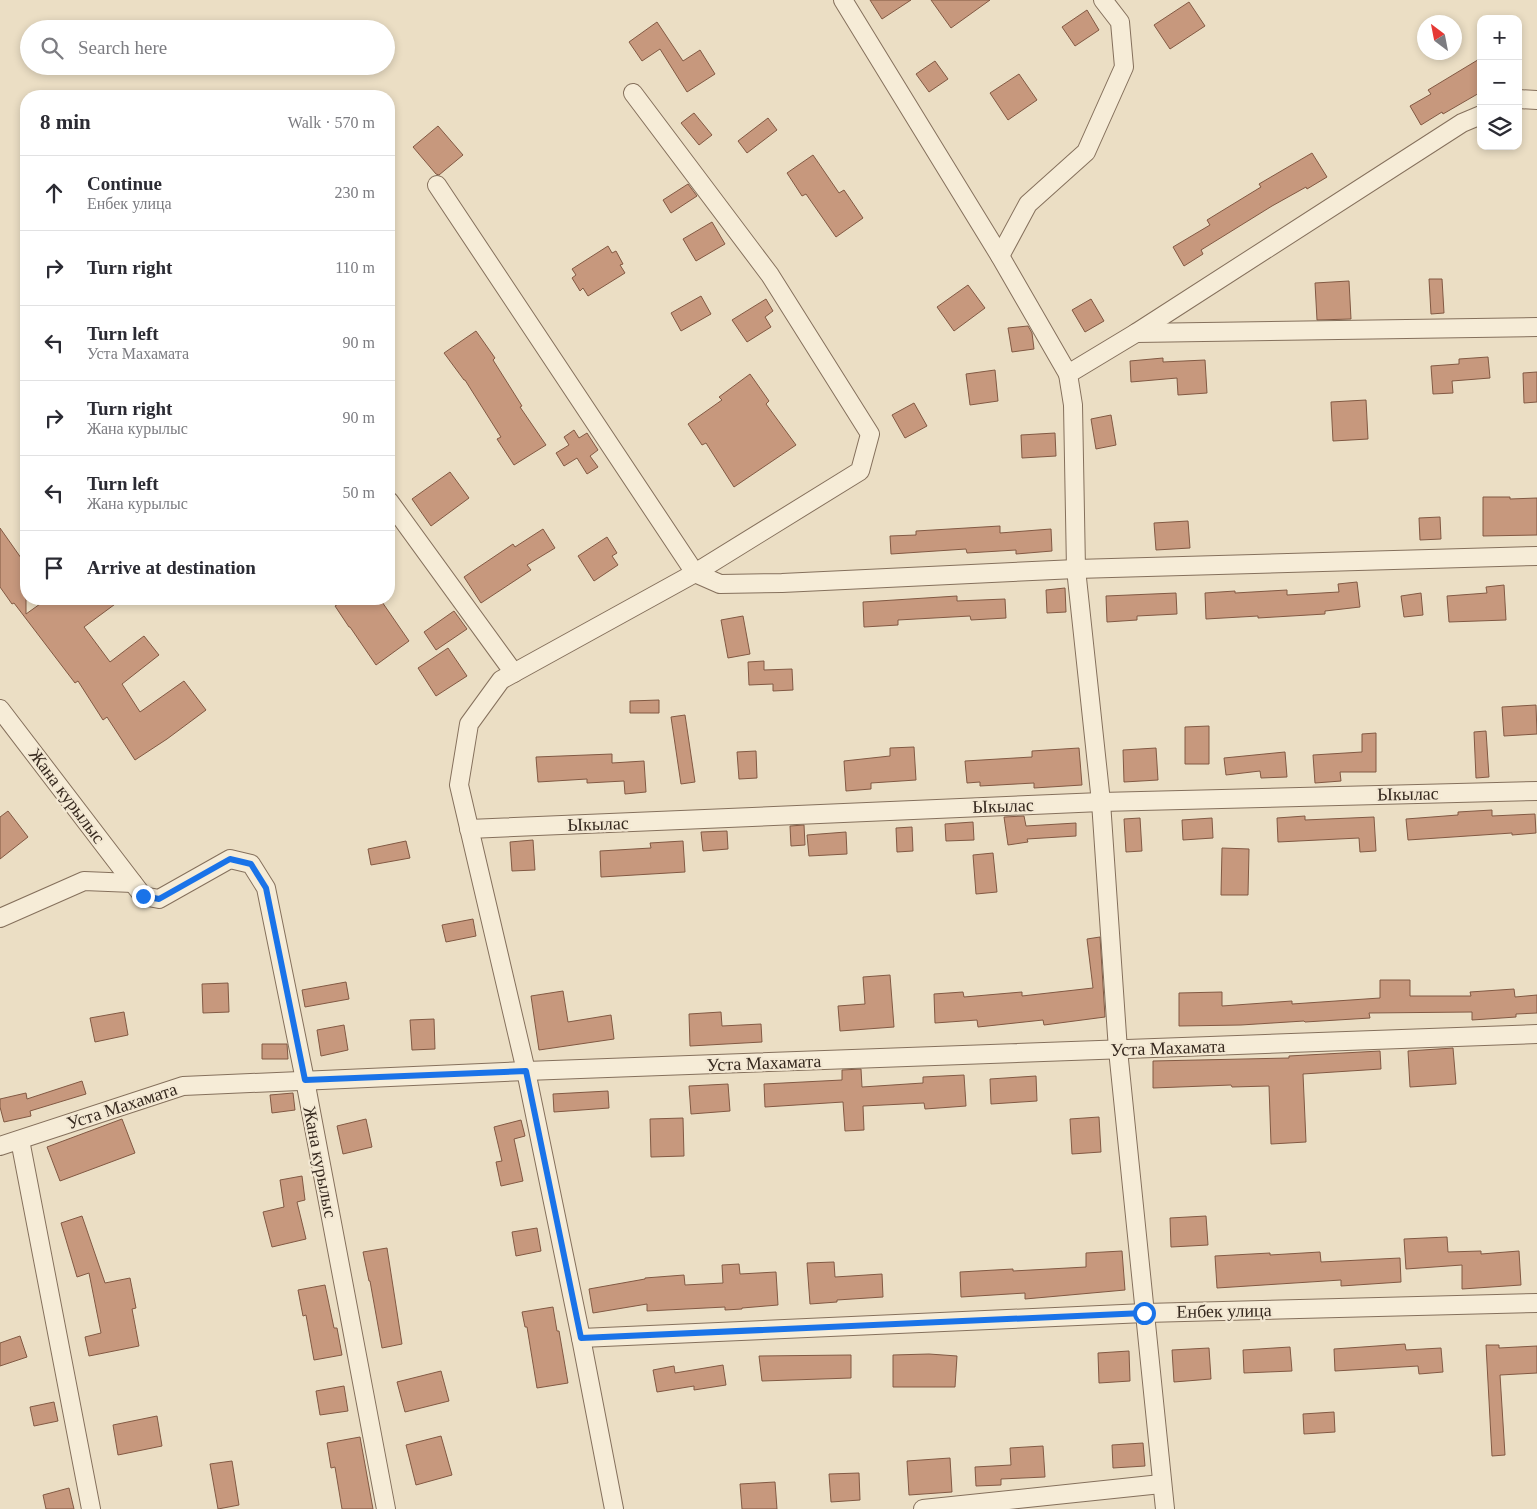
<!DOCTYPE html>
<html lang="en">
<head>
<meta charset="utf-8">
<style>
	body { margin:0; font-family:Georgia,serif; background:#f2f2f3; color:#2b2b33 }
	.controls { position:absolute; right:15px; top:15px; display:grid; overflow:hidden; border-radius:10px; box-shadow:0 2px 8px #0003 }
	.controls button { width:45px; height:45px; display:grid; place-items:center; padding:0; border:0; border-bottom:1px solid #e1e1e2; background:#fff; color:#2b2b33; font:25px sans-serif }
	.compass { position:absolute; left:1417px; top:15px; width:45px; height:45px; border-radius:50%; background:#fff; box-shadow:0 2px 8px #0003; rotate:328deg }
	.stop { position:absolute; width:15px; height:15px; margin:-11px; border:4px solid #1a73e8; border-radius:50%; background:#fff }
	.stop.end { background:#1a73e8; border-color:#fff; box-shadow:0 1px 5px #0008 }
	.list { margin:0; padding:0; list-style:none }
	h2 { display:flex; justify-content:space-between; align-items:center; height:65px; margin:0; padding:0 20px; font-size:21px }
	h2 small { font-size:16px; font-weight:400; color:#7c7c81 }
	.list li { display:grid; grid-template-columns:32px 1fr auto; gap:15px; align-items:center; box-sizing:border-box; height:75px; padding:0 20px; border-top:1px solid #e1e1e2 }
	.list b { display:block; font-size:19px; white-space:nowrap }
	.list p { margin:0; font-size:16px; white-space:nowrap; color:#7c7c81 }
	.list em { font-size:16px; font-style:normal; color:#7c7c81 }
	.icon { flex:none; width:28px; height:28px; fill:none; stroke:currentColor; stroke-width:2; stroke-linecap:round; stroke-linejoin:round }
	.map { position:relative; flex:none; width:1537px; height:1509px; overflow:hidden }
	.search { position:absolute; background:#fff; box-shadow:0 2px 8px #0003; left:20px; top:20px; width:375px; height:55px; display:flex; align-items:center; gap:12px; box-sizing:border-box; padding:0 18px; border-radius:28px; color:#7c7c81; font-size:19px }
	.panel { position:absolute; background:#fff; box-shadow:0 2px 8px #0003; left:20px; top:90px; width:375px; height:515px; border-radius:20px }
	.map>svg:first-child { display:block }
</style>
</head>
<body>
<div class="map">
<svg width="1537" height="1509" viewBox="0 0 1537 1509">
	<rect width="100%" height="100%" fill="#ebdec4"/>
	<g fill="#c7987d" stroke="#825943">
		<path d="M 870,0 L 911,0 L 882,19 Z"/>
		<path d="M 931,0 L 990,0 L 951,28 Z"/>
		<path d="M 1189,2 L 1205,26 L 1170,49 L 1154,25 Z"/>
		<path d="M 1087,10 L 1099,30 L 1075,46 L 1062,27 Z"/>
		<path d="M 657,22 L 683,61 L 700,50 L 715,74 L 687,92 L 660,49 L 642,61 L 629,42 Z"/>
		<path d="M 1481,58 L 1481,92 L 1443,114 L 1442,112 L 1421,125 L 1410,106 L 1431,94 L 1428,90 Z"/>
		<path d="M 935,61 L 948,79 L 929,92 L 916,74 Z"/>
		<path d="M 1019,74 L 1037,100 L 1008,120 L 990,93 Z"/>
		<path d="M 694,113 L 712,135 L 699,145 L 681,123 Z"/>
		<path d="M 768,118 L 777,130 L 747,153 L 738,141 Z"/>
		<path d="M 438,126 L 463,155 L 439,175 L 436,174 L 413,147 Z"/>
		<path d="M 1312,153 L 1327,177 L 1307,189 L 1306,187 L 1272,206 L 1201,250 L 1203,254 L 1184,266 L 1173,247 L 1210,225 L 1207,220 L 1261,187 L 1259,184 Z"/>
		<path d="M 813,155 L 839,193 L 844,190 L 863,218 L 836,237 L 806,194 L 802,196 L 787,173 Z"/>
		<path d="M 688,184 L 697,196 L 671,213 L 663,200 Z"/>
		<path d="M 712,222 L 725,244 L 696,261 L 683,239 Z"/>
		<path d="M 608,246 L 612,253 L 616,251 L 623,264 L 620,265 L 625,273 L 588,296 L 583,288 L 580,291 L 572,278 L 576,275 L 572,269 Z"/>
		<path d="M 1429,279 L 1442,279 L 1444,313 L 1431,314 Z"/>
		<path d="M 1349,281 L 1351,319 L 1317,320 L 1315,283 Z"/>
		<path d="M 968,285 L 985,308 L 954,331 L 937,307 Z"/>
		<path d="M 701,296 L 711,314 L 681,331 L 671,313 Z"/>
		<path d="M 766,299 L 773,311 L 765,317 L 771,327 L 747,342 L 732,320 Z"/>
		<path d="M 1091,299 L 1104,321 L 1085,332 L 1072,310 Z"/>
		<path d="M 1028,326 L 1032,333 L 1034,349 L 1012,352 L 1008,328 Z"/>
		<path d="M 476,331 L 495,358 L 493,360 L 522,406 L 520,407 L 546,445 L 514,465 L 497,439 L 501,437 L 465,380 L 464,380 L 444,353 Z"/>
		<path d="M 1488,357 L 1490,378 L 1452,381 L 1453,393 L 1433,394 L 1431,366 L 1459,364 L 1459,359 Z"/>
		<path d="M 1163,358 L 1163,362 L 1205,360 L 1207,393 L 1178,395 L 1177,378 L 1131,382 L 1130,361 Z"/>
		<path d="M 995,370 L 998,401 L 970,405 L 966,374 Z"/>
		<path d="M 1537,372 L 1537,402 L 1524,403 L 1523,373 Z"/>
		<path d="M 750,374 L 769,401 L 766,404 L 796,445 L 734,487 L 706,443 L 702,445 L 688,424 L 722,400 L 719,397 Z"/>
		<path d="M 1366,400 L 1368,439 L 1333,441 L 1331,402 Z"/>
		<path d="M 914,403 L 927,426 L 905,438 L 892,415 Z"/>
		<path d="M 1111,415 L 1116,445 L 1096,449 L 1091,419 Z"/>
		<path d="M 574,430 L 579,438 L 587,433 L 598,450 L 590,456 L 598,467 L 587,474 L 577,458 L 564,466 L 556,453 L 569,445 L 564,437 Z"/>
		<path d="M 1055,433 L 1056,456 L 1022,458 L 1021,435 Z"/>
		<path d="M 450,472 L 469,498 L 431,526 L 412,499 Z"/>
		<path d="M 1483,497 L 1510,497 L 1510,499 L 1537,498 L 1537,535 L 1483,536 Z"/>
		<path d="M 1440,517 L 1441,539 L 1420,540 L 1419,518 Z"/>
		<path d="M 1188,521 L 1190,548 L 1156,550 L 1154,523 Z"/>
		<path d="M 1000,526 L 1000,533 L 1051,529 L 1052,551 L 1016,554 L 1016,550 L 967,553 L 966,549 L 891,554 L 890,536 L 916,535 L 916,531 Z"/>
		<path d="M 0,528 L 26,565 L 26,614 L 47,599 L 122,599 L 84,627 L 110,662 L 144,636 L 159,655 L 122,684 L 140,712 L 184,681 L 206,710 L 167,739 L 135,760 L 107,717 L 103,720 L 78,681 L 75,683 L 14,603 L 12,604 L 0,587 Z"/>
		<path d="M 543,529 L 555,548 L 527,565 L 531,570 L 481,603 L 464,577 L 513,544 L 515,547 Z"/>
		<path d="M 607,537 L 617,553 L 612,556 L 618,565 L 594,581 L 578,556 Z"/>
		<path d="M 1357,582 L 1360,607 L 1325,611 L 1325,614 L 1258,618 L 1258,616 L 1206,619 L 1205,593 L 1235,591 L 1235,593 L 1287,590 L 1287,595 L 1339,592 L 1338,584 Z"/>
		<path d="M 1504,585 L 1506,620 L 1449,622 L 1447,596 L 1487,593 L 1486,587 Z"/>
		<path d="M 1065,588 L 1066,612 L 1047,613 L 1046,590 Z"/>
		<path d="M 1176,593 L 1177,614 L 1137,616 L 1137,620 L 1107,622 L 1106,596 Z"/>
		<path d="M 1421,593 L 1423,615 L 1404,617 L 1401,596 Z"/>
		<path d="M 957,596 L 957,601 L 1005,599 L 1006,618 L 971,620 L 970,616 L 898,620 L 898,625 L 864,627 L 863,602 Z"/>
		<path d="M 346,599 L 380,599 L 409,641 L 376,665 L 350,627 L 349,627 L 335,606 Z"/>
		<path d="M 454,611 L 467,629 L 436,650 L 424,632 Z"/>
		<path d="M 743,616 L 750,654 L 728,658 L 721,620 Z"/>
		<path d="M 448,648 L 467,676 L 436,696 L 418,668 Z"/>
		<path d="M 764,661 L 764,670 L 792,669 L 793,690 L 773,691 L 773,684 L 749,685 L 748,662 Z"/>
		<path d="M 659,700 L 659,713 L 630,713 L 630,701 Z"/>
		<path d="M 1536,705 L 1537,734 L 1504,736 L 1502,707 Z"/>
		<path d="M 685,715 L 695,782 L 681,784 L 671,717 Z"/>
		<path d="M 1209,726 L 1209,764 L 1185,764 L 1185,727 Z"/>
		<path d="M 1486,731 L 1489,777 L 1476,778 L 1474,732 Z"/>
		<path d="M 1376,733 L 1376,772 L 1340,772 L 1341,781 L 1315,783 L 1313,755 L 1362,752 L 1362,734 Z"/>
		<path d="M 914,747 L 916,780 L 871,783 L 871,789 L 846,791 L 844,761 L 890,756 L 890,748 Z"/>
		<path d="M 1079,748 L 1082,785 L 1034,788 L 1034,783 L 980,786 L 980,782 L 967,783 L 965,761 L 1032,757 L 1032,751 Z"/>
		<path d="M 1156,748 L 1158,780 L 1124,782 L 1123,750 Z"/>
		<path d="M 756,751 L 757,778 L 739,779 L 737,752 Z"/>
		<path d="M 1285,752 L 1287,777 L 1261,778 L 1260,771 L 1226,775 L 1224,758 Z"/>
		<path d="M 612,754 L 612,763 L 644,761 L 646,792 L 625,794 L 624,781 L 587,783 L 587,779 L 538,782 L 536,757 Z"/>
		<path d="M 1492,810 L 1492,816 L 1535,814 L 1536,833 L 1512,835 L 1512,833 L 1408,840 L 1406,819 L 1458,815 L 1458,812 Z"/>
		<path d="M 8,811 L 28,837 L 0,859 L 0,817 Z"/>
		<path d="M 1024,816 L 1026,826 L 1076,823 L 1076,836 L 1027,839 L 1028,842 L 1008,845 L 1004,817 Z"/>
		<path d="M 1305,816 L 1305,820 L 1374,817 L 1376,851 L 1360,852 L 1359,838 L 1278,842 L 1277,818 Z"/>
		<path d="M 1140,818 L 1142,851 L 1126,852 L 1124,819 Z"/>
		<path d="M 1212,818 L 1213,838 L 1183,840 L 1182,820 Z"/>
		<path d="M 973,822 L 974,840 L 946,841 L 945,824 Z"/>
		<path d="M 804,825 L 805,845 L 791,846 L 790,826 Z"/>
		<path d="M 912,827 L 913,851 L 897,852 L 896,828 Z"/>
		<path d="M 727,831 L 728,849 L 703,851 L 701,832 Z"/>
		<path d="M 846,832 L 847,854 L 809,856 L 807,835 Z"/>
		<path d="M 533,840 L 535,870 L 512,871 L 510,842 Z"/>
		<path d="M 406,841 L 410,858 L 371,865 L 368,849 Z"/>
		<path d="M 683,841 L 685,872 L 601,877 L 600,851 L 651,848 L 650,843 Z"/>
		<path d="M 1222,848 L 1249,849 L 1248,895 L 1221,895 Z"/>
		<path d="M 993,853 L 997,892 L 976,894 L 973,855 Z"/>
		<path d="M 473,919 L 476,936 L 446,942 L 442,925 Z"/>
		<path d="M 1100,937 L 1105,1017 L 1044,1025 L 1043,1020 L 978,1027 L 977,1020 L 935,1023 L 934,994 L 963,992 L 964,997 L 1022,992 L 1022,996 L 1093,988 L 1087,939 Z"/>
		<path d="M 890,975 L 894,1027 L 840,1031 L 838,1006 L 865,1004 L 863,977 Z"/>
		<path d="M 1380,980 L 1410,980 L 1410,996 L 1471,996 L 1470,992 L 1514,989 L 1515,997 L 1537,995 L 1537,1013 L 1516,1014 L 1516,1017 L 1472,1020 L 1472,1012 L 1369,1013 L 1370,1018 L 1305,1022 L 1304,1021 L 1241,1025 L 1179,1026 L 1179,993 L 1222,992 L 1222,1006 L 1292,1001 L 1292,1004 L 1380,998 Z"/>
		<path d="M 346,982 L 349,999 L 305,1007 L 302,990 Z"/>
		<path d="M 228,983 L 229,1012 L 203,1013 L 202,984 Z"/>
		<path d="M 563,991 L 568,1022 L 611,1015 L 614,1039 L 539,1050 L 531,996 Z"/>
		<path d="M 124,1012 L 128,1035 L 95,1042 L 90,1018 Z"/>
		<path d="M 721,1012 L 722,1026 L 761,1024 L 762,1042 L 690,1046 L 689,1014 Z"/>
		<path d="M 434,1019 L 435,1049 L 412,1050 L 410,1020 Z"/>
		<path d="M 344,1025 L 348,1050 L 321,1056 L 317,1030 Z"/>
		<path d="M 262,1044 L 287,1044 L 288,1059 L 262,1059 Z"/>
		<path d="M 1453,1048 L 1456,1084 L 1410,1087 L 1408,1051 Z"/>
		<path d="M 1380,1051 L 1381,1069 L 1303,1074 L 1306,1142 L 1271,1144 L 1269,1086 L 1232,1087 L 1231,1085 L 1153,1088 L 1153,1061 L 1289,1058 L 1289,1056 Z"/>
		<path d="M 861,1069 L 862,1087 L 923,1083 L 923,1077 L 964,1075 L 966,1106 L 925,1109 L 924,1103 L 863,1106 L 864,1130 L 845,1131 L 843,1102 L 765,1107 L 764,1084 L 842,1080 L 842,1070 Z"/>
		<path d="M 1036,1076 L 1037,1101 L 991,1104 L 990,1079 Z"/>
		<path d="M 82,1081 L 86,1094 L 30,1111 L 31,1116 L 4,1122 L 0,1107 L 0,1099 L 26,1093 L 27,1099 Z"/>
		<path d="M 728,1084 L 730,1111 L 691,1114 L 689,1086 Z"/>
		<path d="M 608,1091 L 609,1108 L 554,1112 L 553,1094 Z"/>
		<path d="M 293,1093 L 295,1110 L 272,1113 L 270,1095 Z"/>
		<path d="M 1099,1117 L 1101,1152 L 1072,1154 L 1070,1119 Z"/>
		<path d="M 683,1118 L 684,1156 L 651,1157 L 650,1119 Z"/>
		<path d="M 122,1119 L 135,1153 L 60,1181 L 47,1147 Z"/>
		<path d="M 366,1119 L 372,1147 L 343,1154 L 337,1126 Z"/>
		<path d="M 521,1120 L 525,1136 L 514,1139 L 523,1181 L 501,1186 L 496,1162 L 502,1161 L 494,1127 Z"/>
		<path d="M 302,1176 L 305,1200 L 297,1202 L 306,1239 L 272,1247 L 263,1212 L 284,1207 L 280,1180 Z"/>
		<path d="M 82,1216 L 105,1283 L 130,1278 L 136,1308 L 132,1309 L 139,1346 L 89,1356 L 85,1337 L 101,1333 L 89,1273 L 77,1277 L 61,1223 Z"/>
		<path d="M 1206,1216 L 1208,1245 L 1171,1247 L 1170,1218 Z"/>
		<path d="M 537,1228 L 541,1251 L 516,1256 L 512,1232 Z"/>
		<path d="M 1447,1237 L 1448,1252 L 1481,1251 L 1481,1254 L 1519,1251 L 1521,1285 L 1462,1289 L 1462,1265 L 1406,1269 L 1404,1239 Z"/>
		<path d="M 387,1248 L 402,1344 L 382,1348 L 370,1281 L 369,1281 L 363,1252 Z"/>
		<path d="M 1122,1251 L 1125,1290 L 1025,1299 L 1025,1293 L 961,1297 L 960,1272 L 1013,1269 L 1013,1271 L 1086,1267 L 1086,1253 Z"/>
		<path d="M 1320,1252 L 1321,1262 L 1400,1258 L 1401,1282 L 1341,1286 L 1341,1280 L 1217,1288 L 1215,1256 L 1270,1253 L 1270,1255 Z"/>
		<path d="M 834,1262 L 835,1277 L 882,1274 L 883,1297 L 837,1300 L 837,1302 L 810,1304 L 807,1263 Z"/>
		<path d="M 739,1264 L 740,1274 L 776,1272 L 778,1305 L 742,1308 L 742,1309 L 725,1310 L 725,1307 L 647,1311 L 647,1304 L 593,1313 L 589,1289 L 645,1279 L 645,1278 L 684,1275 L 685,1285 L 723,1283 L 722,1265 Z"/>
		<path d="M 325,1285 L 334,1328 L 337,1328 L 342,1355 L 314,1360 L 306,1315 L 303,1316 L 298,1290 Z"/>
		<path d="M 553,1307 L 557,1331 L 559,1331 L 568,1383 L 537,1388 L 527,1327 L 525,1327 L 522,1312 Z"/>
		<path d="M 20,1336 L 27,1357 L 0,1366 L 0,1343 Z"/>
		<path d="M 1405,1344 L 1406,1350 L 1441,1348 L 1443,1372 L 1419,1374 L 1418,1366 L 1335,1371 L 1334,1349 Z"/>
		<path d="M 1486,1345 L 1499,1345 L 1499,1348 L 1537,1346 L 1537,1373 L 1500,1375 L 1505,1455 L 1492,1456 Z"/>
		<path d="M 1290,1347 L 1292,1371 L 1244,1373 L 1243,1350 Z"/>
		<path d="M 1209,1348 L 1211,1379 L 1174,1382 L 1172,1350 Z"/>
		<path d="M 1129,1351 L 1130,1381 L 1099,1383 L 1098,1353 Z"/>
		<path d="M 929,1354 L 957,1356 L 955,1387 L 893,1387 L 893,1355 Z"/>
		<path d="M 851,1355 L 851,1378 L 762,1381 L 759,1356 Z"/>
		<path d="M 723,1365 L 726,1385 L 694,1390 L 694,1386 L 657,1392 L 653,1370 L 674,1366 L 675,1373 Z"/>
		<path d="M 441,1371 L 449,1401 L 405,1412 L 397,1382 Z"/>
		<path d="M 344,1386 L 348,1411 L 320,1415 L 316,1391 Z"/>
		<path d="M 54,1402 L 58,1421 L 34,1426 L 30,1407 Z"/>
		<path d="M 1334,1412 L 1335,1432 L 1304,1434 L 1303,1414 Z"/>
		<path d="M 157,1416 L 162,1446 L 118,1455 L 113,1425 Z"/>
		<path d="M 441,1436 L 452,1475 L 416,1485 L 406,1445 Z"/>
		<path d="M 360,1437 L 373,1509 L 342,1509 L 335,1467 L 331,1468 L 327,1443 Z"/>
		<path d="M 1143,1443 L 1145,1466 L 1113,1468 L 1112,1445 Z"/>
		<path d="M 1043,1446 L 1045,1477 L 1001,1479 L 1001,1485 L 976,1486 L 975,1467 L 1011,1465 L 1010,1448 Z"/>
		<path d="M 950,1458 L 952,1492 L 909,1495 L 907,1461 Z"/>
		<path d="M 232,1461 L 239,1505 L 218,1509 L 210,1464 Z"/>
		<path d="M 859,1473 L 860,1500 L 831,1502 L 829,1474 Z"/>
		<path d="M 775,1482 L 777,1509 L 742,1509 L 740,1484 Z"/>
		<path d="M 69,1488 L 74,1509 L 46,1509 L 43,1495 Z"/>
	</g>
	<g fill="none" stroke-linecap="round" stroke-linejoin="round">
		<defs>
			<g id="minor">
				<path d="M 843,0 L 1000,256 L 1068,374"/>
				<path d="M 1518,99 L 1537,100"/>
				<path d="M 437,185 L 695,573 L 720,584 L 782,583 L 1076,569 L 1537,556"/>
				<path d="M 1000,256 L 1028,204 L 1086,152 L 1124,67 L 1120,22 L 1103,0"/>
				<path d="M 1136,333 L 1537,327"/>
				<path d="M 389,501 L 514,673"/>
				<path d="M 0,709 L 143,896 L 159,899 L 230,859 L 251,864 L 266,888 L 305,1080 L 386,1509"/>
				<path d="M 469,829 L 1101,802 L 1537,791"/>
				<path d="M 0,918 L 84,881 L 133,883"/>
				<path d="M 20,1140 L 91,1509"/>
				<path d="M 0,1146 L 183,1086 L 526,1071 L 1537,1034"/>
				<path d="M 581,1338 L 1145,1313 L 1537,1303"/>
				<path d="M 614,1509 L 581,1338 L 526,1071 L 459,785 L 469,724 L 501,680 L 695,573 L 860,471 L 870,434 L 770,275 L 633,93"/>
				<path d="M 923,1509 L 1161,1484"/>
				<path d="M 1165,1509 L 1118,1050 L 1101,802 L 1076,569 L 1073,405 L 1068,374 L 1136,333 L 1462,123 L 1481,115"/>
			</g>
		</defs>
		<use href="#minor" stroke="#85705c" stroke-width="20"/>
		<use href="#minor" stroke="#f6ecd7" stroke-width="18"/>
	</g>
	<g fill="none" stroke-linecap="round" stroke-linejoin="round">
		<path stroke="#1a73e8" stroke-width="6" d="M 143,896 L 159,899 L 230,859 L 251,864 L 266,888 L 305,1080 L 526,1071 L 581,1338 L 1144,1313"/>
	</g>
	<g text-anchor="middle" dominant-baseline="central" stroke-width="4.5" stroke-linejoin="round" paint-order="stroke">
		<g font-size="18" fill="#36291f" stroke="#f3e8d3">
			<text transform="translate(1408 794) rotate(-1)">Ыкылас</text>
			<text transform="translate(67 796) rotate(53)">Жана курылыс</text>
			<text transform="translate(1003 806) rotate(-2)">Ыкылас</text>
			<text transform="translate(598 824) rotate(-2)">Ыкылас</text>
			<text transform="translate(1168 1048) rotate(-2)">Уста Махамата</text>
			<text transform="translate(764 1063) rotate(-2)">Уста Махамата</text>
			<text transform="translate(122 1106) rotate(-18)">Уста Махамата</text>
			<text transform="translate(320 1162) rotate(79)">Жана курылыс</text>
			<text transform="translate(1224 1311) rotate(-1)">Енбек улица</text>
		</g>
	</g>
</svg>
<div class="controls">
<button>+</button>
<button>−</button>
<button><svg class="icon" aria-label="layers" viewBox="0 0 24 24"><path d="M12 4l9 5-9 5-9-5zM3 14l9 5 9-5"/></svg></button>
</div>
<svg class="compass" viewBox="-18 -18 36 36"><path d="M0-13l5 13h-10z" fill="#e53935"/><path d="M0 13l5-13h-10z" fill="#7c7c81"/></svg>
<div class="stop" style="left:1144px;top:1313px"></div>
<div class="stop end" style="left:143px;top:896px"></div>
<div class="search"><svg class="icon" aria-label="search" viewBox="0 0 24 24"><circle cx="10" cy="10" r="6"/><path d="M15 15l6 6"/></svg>Search here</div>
<section class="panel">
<h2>8 min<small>Walk · 570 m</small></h2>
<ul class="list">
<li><svg class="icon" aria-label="ahead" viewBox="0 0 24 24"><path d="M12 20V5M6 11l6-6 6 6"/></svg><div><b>Continue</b><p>Енбек улица</p></div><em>230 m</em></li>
<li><svg class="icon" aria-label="right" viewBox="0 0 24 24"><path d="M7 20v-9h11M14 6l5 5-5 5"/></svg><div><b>Turn right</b></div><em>110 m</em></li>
<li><svg class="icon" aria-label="left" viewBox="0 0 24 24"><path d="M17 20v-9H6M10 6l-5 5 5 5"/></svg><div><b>Turn left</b><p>Уста Махамата</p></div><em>90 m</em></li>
<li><svg class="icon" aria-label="right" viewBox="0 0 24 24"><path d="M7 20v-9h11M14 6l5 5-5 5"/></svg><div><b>Turn right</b><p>Жана курылыс</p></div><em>90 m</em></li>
<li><svg class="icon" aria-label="left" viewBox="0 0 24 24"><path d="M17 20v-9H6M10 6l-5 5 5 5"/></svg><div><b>Turn left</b><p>Жана курылыс</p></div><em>50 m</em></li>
<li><svg class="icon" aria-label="arrive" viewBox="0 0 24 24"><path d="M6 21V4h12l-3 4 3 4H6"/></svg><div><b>Arrive at destination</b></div></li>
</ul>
</section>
</div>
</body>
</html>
